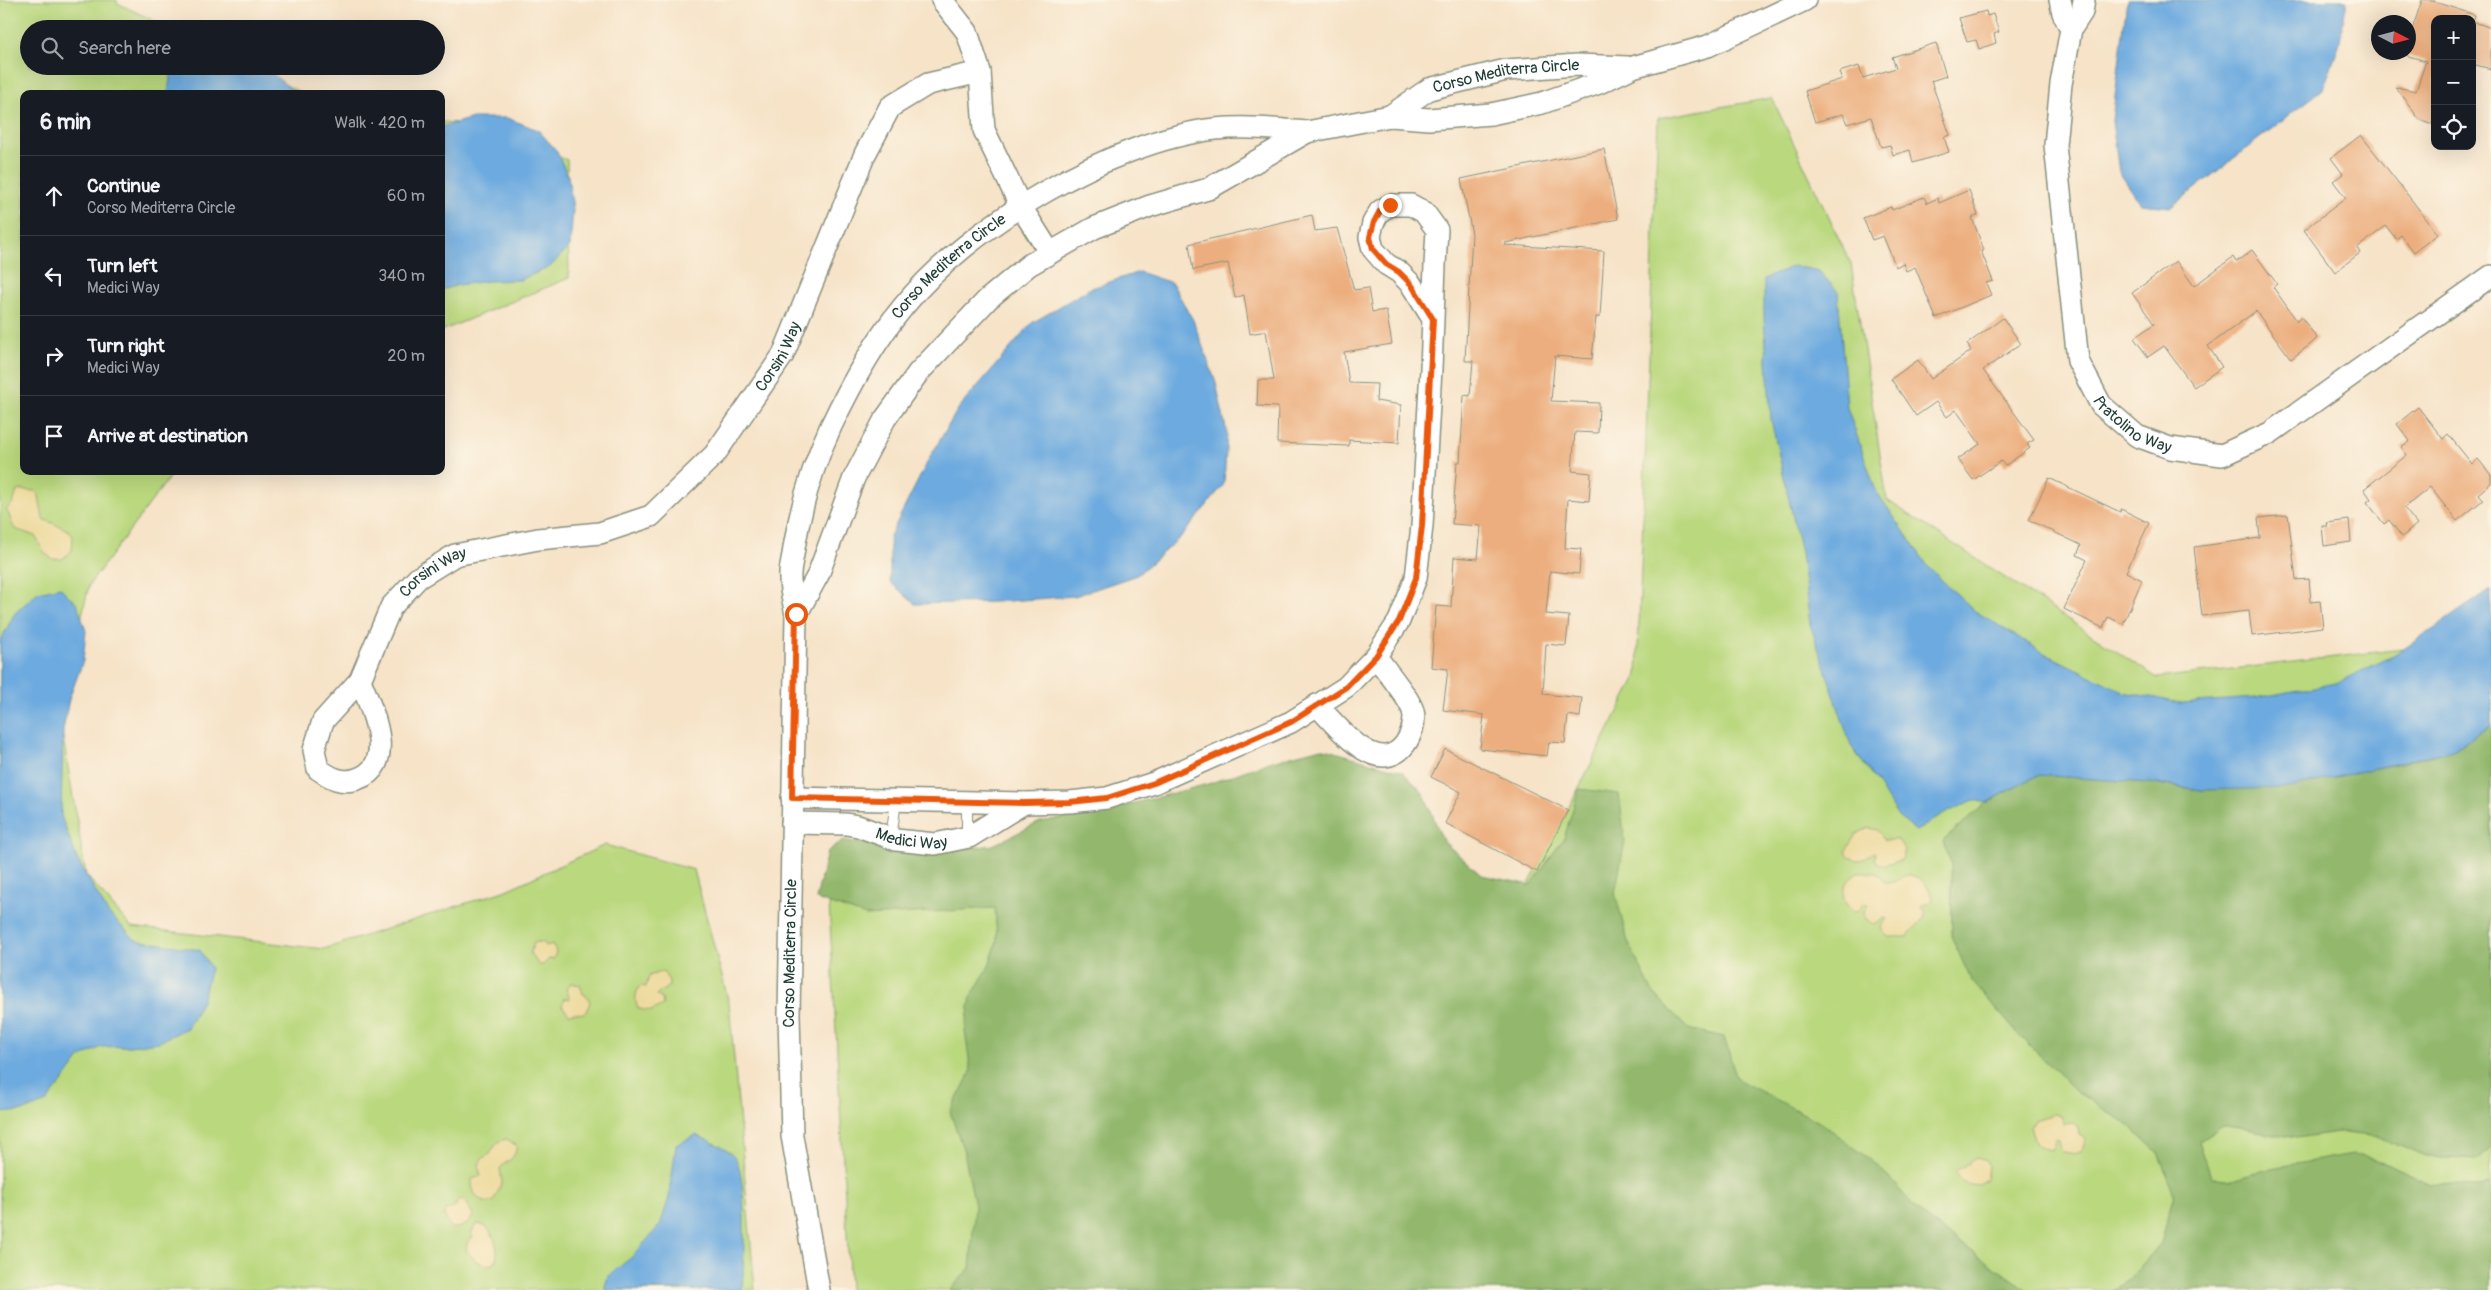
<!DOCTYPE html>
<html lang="en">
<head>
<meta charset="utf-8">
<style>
	body { margin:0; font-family:Pangolin,sans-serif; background:#242831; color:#f1f3f6 }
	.controls { position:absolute; right:15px; top:15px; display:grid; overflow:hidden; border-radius:10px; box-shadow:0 5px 20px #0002 }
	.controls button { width:45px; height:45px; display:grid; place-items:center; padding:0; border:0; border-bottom:1px solid #363941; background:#171b24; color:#f1f3f6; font:25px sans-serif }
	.compass { position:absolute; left:2371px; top:15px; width:45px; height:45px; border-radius:50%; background:#171b24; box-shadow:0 5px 20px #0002; rotate:96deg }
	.stop { position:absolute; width:15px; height:15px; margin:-11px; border:4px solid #ea580c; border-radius:50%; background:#fff }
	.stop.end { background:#ea580c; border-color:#fff; box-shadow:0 1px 5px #0008 }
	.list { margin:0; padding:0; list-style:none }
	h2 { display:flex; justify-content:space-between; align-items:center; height:65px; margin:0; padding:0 20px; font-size:21px }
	h2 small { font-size:16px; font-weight:400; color:#9ea1a6 }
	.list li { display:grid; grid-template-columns:32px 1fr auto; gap:15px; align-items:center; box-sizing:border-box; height:80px; padding:0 20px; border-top:1px solid #363941 }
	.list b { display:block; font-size:19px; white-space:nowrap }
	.list p { margin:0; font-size:16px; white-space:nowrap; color:#9ea1a6 }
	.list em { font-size:16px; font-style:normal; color:#9ea1a6 }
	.icon { flex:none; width:28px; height:28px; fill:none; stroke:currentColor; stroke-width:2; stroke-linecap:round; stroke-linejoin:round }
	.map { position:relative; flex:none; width:2491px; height:1290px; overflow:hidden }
	.search { position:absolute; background:#171b24; box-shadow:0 5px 20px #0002; left:20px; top:20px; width:425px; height:55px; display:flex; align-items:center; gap:12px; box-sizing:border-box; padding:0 18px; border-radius:28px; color:#9ea1a6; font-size:19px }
	.panel { position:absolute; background:#171b24; box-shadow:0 5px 20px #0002; left:20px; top:90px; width:425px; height:385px; border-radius:10px }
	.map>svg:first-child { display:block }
</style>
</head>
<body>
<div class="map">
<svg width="2491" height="1290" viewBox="0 0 2491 1290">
	<rect width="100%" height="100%" fill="#fcf5e5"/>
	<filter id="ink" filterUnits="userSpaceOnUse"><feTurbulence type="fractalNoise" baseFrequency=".02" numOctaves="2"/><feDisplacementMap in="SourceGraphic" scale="10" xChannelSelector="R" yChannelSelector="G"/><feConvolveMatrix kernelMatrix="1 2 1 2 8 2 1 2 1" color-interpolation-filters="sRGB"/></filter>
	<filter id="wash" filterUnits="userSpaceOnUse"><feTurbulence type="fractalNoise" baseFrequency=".0096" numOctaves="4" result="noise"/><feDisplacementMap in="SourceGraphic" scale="20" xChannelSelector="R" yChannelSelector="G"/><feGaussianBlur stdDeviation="1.12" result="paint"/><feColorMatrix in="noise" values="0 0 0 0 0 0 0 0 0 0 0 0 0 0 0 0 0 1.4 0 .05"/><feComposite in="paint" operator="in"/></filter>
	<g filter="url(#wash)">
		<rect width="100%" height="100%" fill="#f6e3c8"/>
		<g fill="#bad87e" stroke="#6c8a59">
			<path d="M 0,0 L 117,0 L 117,3 L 171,29 L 29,29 L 29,66 L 248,66 L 304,94 L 24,94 L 24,471 L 174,471 L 89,585 L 59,714 L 86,875 L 131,927 L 324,949 L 504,891 L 605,845 L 694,870 L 729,1003 L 755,1290 L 0,1290 Z"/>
			<path d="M 1772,98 L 1851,264 L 1887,500 L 2157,678 L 2471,641 L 2491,618 L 2491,1290 L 850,1290 L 828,885 L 1496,948 L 1637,675 L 1658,118 Z"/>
			<path d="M 441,122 L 485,124 L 567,160 L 569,278 L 441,331 Z"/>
		</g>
		<g fill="#93b86d" stroke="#597a50">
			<path d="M 2491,725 L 2491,1148 L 2477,1160 L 2425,1157 L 2379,1137 L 2337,1132 L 2297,1138 L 2222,1125 L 2199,1141 L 2211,1177 L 2232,1180 L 2272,1168 L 2353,1154 L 2387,1163 L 2431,1184 L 2479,1186 L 2491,1184 L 2491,1290 L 2112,1290 L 2128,1281 L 2161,1243 L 2175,1194 L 2158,1153 L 2129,1125 L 2078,1093 L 2017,1033 L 1971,980 L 1952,938 L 1951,863 L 1943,841 L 1986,803 L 2038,775 L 2149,783 L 2202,790 L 2343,774 L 2396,764 L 2453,750 Z"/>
			<path d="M 1321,748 L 1402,771 L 1424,794 L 1443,841 L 1481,875 L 1531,885 L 1564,838 L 1579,789 L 1619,794 L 1625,841 L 1615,893 L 1628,942 L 1652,991 L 1688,1029 L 1724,1037 L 1737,1079 L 1823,1124 L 1877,1165 L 1925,1218 L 2027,1290 L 950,1290 L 970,1268 L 975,1206 L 964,1152 L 950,1112 L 971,1072 L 965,1031 L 971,997 L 989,966 L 997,941 L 995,908 L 866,916 L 816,899 L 827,852 L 843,840 L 927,854 L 993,845 L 1040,822 L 1100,812 L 1208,784 L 1272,761 Z"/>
		</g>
		<g fill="#eeda9e" stroke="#868c69">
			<path d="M 22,490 L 35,491 L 39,496 L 43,519 L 68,530 L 73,536 L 72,551 L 62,559 L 52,559 L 44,552 L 35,536 L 15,529 C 10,522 11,516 6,510 L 13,503 L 17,491 Z"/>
			<path d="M 1869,828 L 1877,830 L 1885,840 L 1898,840 L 1905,850 L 1902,860 L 1882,865 L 1875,860 L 1876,853 L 1874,852 C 1867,858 1858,864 1849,856 L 1846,851 L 1856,834 Z"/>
			<path d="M 1858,873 L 1876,873 C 1880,876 1884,883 1889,883 C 1895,883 1901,876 1907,875 C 1920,874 1933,890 1932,902 L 1921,906 L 1926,912 C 1923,925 1913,926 1908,937 L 1890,937 L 1883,932 L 1881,927 L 1887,919 L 1884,918 L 1875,925 L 1865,918 L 1864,913 L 1868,904 L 1864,903 L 1859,911 L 1854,912 C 1837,900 1842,882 1858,873 Z"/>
			<path d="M 539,942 L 543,942 L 546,946 L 552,944 L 556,951 L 554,959 L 549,959 L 543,965 L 539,965 L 530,953 L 534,943 Z"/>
			<path d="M 661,972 L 664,973 L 669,981 L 669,986 L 656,995 L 662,999 L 663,1005 L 651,1011 L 639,1009 C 634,1003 635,992 640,986 L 646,987 L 649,976 Z"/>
			<path d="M 571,983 L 580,985 L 583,994 L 587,996 L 590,1002 C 585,1019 581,1011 569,1014 L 562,1006 L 564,998 L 570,999 L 566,989 Z"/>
			<path d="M 2054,1114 L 2061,1116 L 2064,1124 L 2074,1123 L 2078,1127 L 2079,1135 L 2086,1139 L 2082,1150 L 2075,1154 L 2062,1152 L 2059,1140 L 2056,1139 L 2052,1149 L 2048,1150 L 2036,1144 L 2030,1127 L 2034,1120 Z"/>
			<path d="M 507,1139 L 517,1146 C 514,1161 509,1159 500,1168 L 502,1183 L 493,1202 C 479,1205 471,1192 472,1179 L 481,1176 C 477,1165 479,1159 490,1154 C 495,1146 497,1140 507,1139 Z"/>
			<path d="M 1976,1158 L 1986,1161 L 1988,1166 L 1986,1180 L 1978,1185 C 1967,1184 1957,1182 1956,1171 Z"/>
			<path d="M 459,1199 L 466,1201 L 473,1215 C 471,1224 460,1229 451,1228 L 444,1216 L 445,1210 L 454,1208 Z"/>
			<path d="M 477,1224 C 493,1224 502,1252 494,1264 C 482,1267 473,1260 466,1250 L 467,1243 L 473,1237 L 471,1233 Z"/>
		</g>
		<g fill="#6daadf" stroke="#46748a">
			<path d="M 2127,0 L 2347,0 L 2339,46 L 2323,89 L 2171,207 L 2141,204 L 2119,172 L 2112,121 Z"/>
			<path d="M 174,66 L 263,66 L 297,94 L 168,94 L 170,77 Z"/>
			<path d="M 473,118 L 507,118 L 538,130 L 556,150 L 568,176 L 573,209 L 570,246 L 550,267 L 520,280 L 488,281 L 458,285 L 441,290 L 441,127 Z"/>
			<path d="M 1793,266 L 1819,271 L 1838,292 L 1847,407 L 1876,491 L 1930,569 L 1975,611 L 2044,653 L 2124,692 L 2181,703 L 2256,698 L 2336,683 L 2395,655 L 2491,589 L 2491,725 L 2453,750 L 2290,788 L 2202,790 L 2149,783 L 2038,775 L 1986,803 L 1974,800 L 1946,813 L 1916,831 L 1898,817 L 1880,787 L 1851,746 L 1810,624 L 1801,553 L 1771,420 L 1764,318 L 1764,279 Z"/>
			<path d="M 1139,272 L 1172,283 L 1193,320 L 1216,383 L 1227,433 L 1224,484 L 1183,535 L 1137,575 L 1075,596 L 995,602 L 915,604 L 890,582 L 890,536 L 930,457 L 958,409 L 1032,323 L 1089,289 Z"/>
			<path d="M 60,587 L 77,604 L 86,631 L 83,661 L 69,699 L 63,730 L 61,816 L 78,861 L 108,913 L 136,940 L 200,950 L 211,968 L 202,1001 L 187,1028 L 159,1042 L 130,1046 L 101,1047 L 80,1058 L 47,1102 L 23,1111 L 0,1113 L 0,641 L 15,613 L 38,592 Z"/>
			<path d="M 696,1135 C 709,1141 724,1146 734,1156 C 748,1171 744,1267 742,1290 L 604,1290 L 608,1276 L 632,1257 L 660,1225 L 669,1198 L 676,1145 Z"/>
		</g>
		<g id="blocks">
			<g fill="#ecae7e">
				<path d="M 2422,0 L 2435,0 L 2435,2 L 2475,15 L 2474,19 L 2435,19 L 2435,125 L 2419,119 L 2396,87 L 2416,91 L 2426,61 L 2405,55 L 2408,52 L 2408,42 Z"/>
				<path d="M 1986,11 L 1987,16 L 1993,14 L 1999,32 L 1994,34 L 1996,43 L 1979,49 L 1976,40 L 1967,42 L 1959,18 Z"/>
				<path d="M 2472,21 L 2491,28 L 2491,69 L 2472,64 Z"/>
				<path d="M 1936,43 L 1946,76 L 1931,81 L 1950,135 L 1944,137 L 1949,152 L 1913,163 L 1910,150 L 1893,155 L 1890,145 L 1881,147 L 1871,117 L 1847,124 L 1843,114 L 1815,122 L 1805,91 L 1842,79 L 1839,72 L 1859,66 L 1863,78 L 1896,68 L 1892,57 Z"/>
				<path d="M 2361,135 L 2438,234 L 2414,252 L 2401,235 L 2396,239 L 2386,226 L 2357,248 L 2360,253 L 2335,272 L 2304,230 L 2346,198 L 2333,181 L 2343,174 L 2331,158 Z"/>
				<path d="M 1604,149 L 1618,219 L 1505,243 L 1505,245 L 1604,251 L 1600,317 L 1596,317 L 1592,359 L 1555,356 L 1551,401 L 1599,403 L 1598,433 L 1575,432 L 1572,471 L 1591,473 L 1589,501 L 1568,499 L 1565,548 L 1581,549 L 1579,574 L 1550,571 L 1546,614 L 1569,616 L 1566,646 L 1546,644 L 1543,694 L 1582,698 L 1580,717 L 1568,715 L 1565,743 L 1549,742 L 1547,756 L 1480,749 L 1484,715 L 1443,710 L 1448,669 L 1431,667 L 1436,606 L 1451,607 L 1454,557 L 1478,559 L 1481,526 L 1452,524 L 1457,462 L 1460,462 L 1464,395 L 1470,396 L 1473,361 L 1465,361 L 1472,234 L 1461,179 Z"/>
				<path d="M 1969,190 L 1978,215 L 1972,218 L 1984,250 L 1981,251 L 1993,281 L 1986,283 L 1991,295 L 1936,318 L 1915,267 L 1906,271 L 1903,263 L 1896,267 L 1883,236 L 1872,240 L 1863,218 L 1891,207 L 1892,210 L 1924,197 L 1927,203 L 1938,198 L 1939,203 Z"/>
				<path d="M 1312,215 L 1315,231 L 1337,228 L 1354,290 L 1368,288 L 1372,312 L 1386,310 L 1392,344 L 1344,352 L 1349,383 L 1377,384 L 1376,401 L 1401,405 L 1399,443 L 1349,440 L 1349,446 L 1277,443 L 1278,407 L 1257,406 L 1258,380 L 1274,380 L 1266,331 L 1250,334 L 1244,295 L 1235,298 L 1228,263 L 1193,270 L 1189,244 Z"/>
				<path d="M 2252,250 L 2277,284 L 2273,287 L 2297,321 L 2301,317 L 2317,338 L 2311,344 L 2291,359 L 2256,311 L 2208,346 L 2222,367 L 2194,387 L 2164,346 L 2148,357 L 2134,338 L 2154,324 L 2132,293 L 2176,261 L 2194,286 L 2233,257 L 2236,262 Z"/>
				<path d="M 2003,318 L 2021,344 L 1983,370 L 2034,440 L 2027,444 L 2030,448 L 2005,466 L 2001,461 L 1973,480 L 1958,459 L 1980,444 L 1956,410 L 1947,417 L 1936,402 L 1916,416 L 1891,379 L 1918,360 L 1931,379 L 1971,351 L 1967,344 Z"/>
				<path d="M 2418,407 L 2443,439 L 2448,434 L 2472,464 L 2478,459 L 2491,475 L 2491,483 L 2478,494 L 2483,500 L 2457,521 L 2430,487 L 2404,508 L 2417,524 L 2402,537 L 2389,520 L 2384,524 L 2367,502 L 2371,499 L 2364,489 L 2407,455 L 2401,447 L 2410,441 L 2397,424 Z"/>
				<path d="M 2049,478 L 2120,512 L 2121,509 L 2149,523 L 2126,572 L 2142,580 L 2123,624 L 2108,617 L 2103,628 L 2064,609 L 2087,560 L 2077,555 L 2081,545 L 2029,520 Z"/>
				<path d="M 2288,515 L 2296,580 L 2309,579 L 2311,602 L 2320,601 L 2323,627 L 2252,636 L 2249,611 L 2202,616 L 2194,547 L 2260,538 L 2258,518 Z"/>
				<path d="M 2349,520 L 2351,542 L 2324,546 L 2322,526 L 2328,526 L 2327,523 Z"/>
				<path d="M 1445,749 L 1568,810 L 1537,872 L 1445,823 L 1461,792 L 1431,777 Z"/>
			</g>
		</g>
	</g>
	<g filter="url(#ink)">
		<use href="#blocks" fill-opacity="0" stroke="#8a907e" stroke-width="1"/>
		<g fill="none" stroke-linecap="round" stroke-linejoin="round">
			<defs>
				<g id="lane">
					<path d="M 967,838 L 967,802"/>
					<path d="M 891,839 L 896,800"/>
				</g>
				<g id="street">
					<path d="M 942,0 L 967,32 L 980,72 L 984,130 L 1021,207 L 1050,253"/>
					<path d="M 2060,0 L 2063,13 L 2071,29"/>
					<path id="s1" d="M 2084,0 L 2082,12 L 2071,29 L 2061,84 L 2055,145 L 2078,361 L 2101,405 L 2137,436 L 2170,448 L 2222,455 L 2270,433 L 2491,276"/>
					<path id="s2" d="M 1390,116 L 1429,89 L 1506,70 L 1577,65 L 1628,67"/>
					<path d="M 796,615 L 818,575 L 854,478 L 885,419 L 918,373 L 988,299 L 1029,265 L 1094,228 L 1150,206 L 1208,189 L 1307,132 L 1390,116 L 1429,119 L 1491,114 L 1542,103 L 1599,83 L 1633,67 L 1708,46 L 1805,0"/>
					<path id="s3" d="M 360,680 C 371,708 399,765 357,779 C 342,784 331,778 318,769 L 314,750 L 323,721 L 360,680 L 391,607 L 418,578 L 455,555 L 538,539 L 600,533 L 651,516 L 715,454 L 783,355 L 865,154 L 890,107 L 928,84 L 980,72"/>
					<path d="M 1317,705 C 1336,725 1378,780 1405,744 C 1411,736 1416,721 1413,711 C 1409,697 1385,670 1376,656"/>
					<path d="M 792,798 L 1024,803 L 1070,802 L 1107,798 L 1154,783 L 1291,722 L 1346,687 L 1376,656 L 1399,621 L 1416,578 L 1422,526 L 1431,369 L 1433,319 L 1435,265 L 1437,230 L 1424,212 L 1411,205 L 1391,205 L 1380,211 L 1373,223 L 1370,237 L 1373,249 L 1386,264 L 1399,272 L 1411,284 L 1433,319"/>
					<path id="s4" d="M 792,823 L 846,824 L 858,826 L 896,840 L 935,844 L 969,837 L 1024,803"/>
					<path id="s5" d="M 819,1290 L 792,1136 L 789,1014 L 796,615 C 794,603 790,591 790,579 C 789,569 793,558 794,548 C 801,505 813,465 831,426 C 850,386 874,342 903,307 C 968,226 1111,141 1215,129 C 1245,126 1277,129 1307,132"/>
				</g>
			</defs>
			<use href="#lane" stroke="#8a907e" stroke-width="12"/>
			<use href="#street" stroke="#8a907e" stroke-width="24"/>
			<use href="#lane" stroke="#fff" stroke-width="10"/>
			<use href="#street" stroke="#fff" stroke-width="21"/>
		</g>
	</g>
	<g fill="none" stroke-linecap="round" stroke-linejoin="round" filter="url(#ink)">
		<path stroke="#ea580c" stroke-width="6" d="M 796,614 L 792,798 L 1024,803 L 1070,802 L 1107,798 L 1154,783 L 1291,722 L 1346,687 L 1376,656 L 1399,621 L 1416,578 L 1422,526 L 1433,319 L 1411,284 L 1399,272 L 1386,264 L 1373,249 L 1370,237 L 1374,222 L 1380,211 L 1390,205"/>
	</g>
	<g text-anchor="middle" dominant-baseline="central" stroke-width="4.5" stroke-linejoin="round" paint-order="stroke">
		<g font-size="16" fill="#1f3d34" stroke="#fcf5e5">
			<text stroke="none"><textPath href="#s2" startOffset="126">Corso Mediterra Circle</textPath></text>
			<text stroke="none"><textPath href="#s5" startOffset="1074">Corso Mediterra Circle</textPath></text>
			<text stroke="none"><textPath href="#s3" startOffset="828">Corsini Way</textPath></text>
			<text stroke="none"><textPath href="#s1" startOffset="454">Pratolino Way</textPath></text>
			<text stroke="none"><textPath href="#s3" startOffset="394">Corsini Way</textPath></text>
			<text stroke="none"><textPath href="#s4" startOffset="122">Medici Way</textPath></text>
			<text stroke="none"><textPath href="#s5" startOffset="339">Corso Mediterra Circle</textPath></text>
		</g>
	</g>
</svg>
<div class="controls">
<button>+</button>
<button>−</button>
<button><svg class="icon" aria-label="locate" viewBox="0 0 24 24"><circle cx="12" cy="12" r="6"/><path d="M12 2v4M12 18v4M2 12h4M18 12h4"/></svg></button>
</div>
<svg class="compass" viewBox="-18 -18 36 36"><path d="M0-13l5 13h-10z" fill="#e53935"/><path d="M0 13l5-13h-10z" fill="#9ea1a6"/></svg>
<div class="stop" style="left:796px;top:614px"></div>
<div class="stop end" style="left:1390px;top:205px"></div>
<div class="search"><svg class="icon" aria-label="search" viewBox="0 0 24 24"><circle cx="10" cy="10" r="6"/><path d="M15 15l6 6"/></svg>Search here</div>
<section class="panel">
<h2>6 min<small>Walk · 420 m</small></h2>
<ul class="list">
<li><svg class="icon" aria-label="ahead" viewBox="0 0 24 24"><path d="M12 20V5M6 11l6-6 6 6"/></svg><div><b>Continue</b><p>Corso Mediterra Circle</p></div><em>60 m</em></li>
<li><svg class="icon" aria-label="left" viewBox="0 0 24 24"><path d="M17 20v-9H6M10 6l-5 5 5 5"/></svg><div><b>Turn left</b><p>Medici Way</p></div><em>340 m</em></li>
<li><svg class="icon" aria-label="right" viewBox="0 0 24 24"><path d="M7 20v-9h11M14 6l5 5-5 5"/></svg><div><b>Turn right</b><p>Medici Way</p></div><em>20 m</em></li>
<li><svg class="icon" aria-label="arrive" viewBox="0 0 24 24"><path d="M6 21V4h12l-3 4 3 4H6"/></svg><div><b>Arrive at destination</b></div></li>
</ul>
</section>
</div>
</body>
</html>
